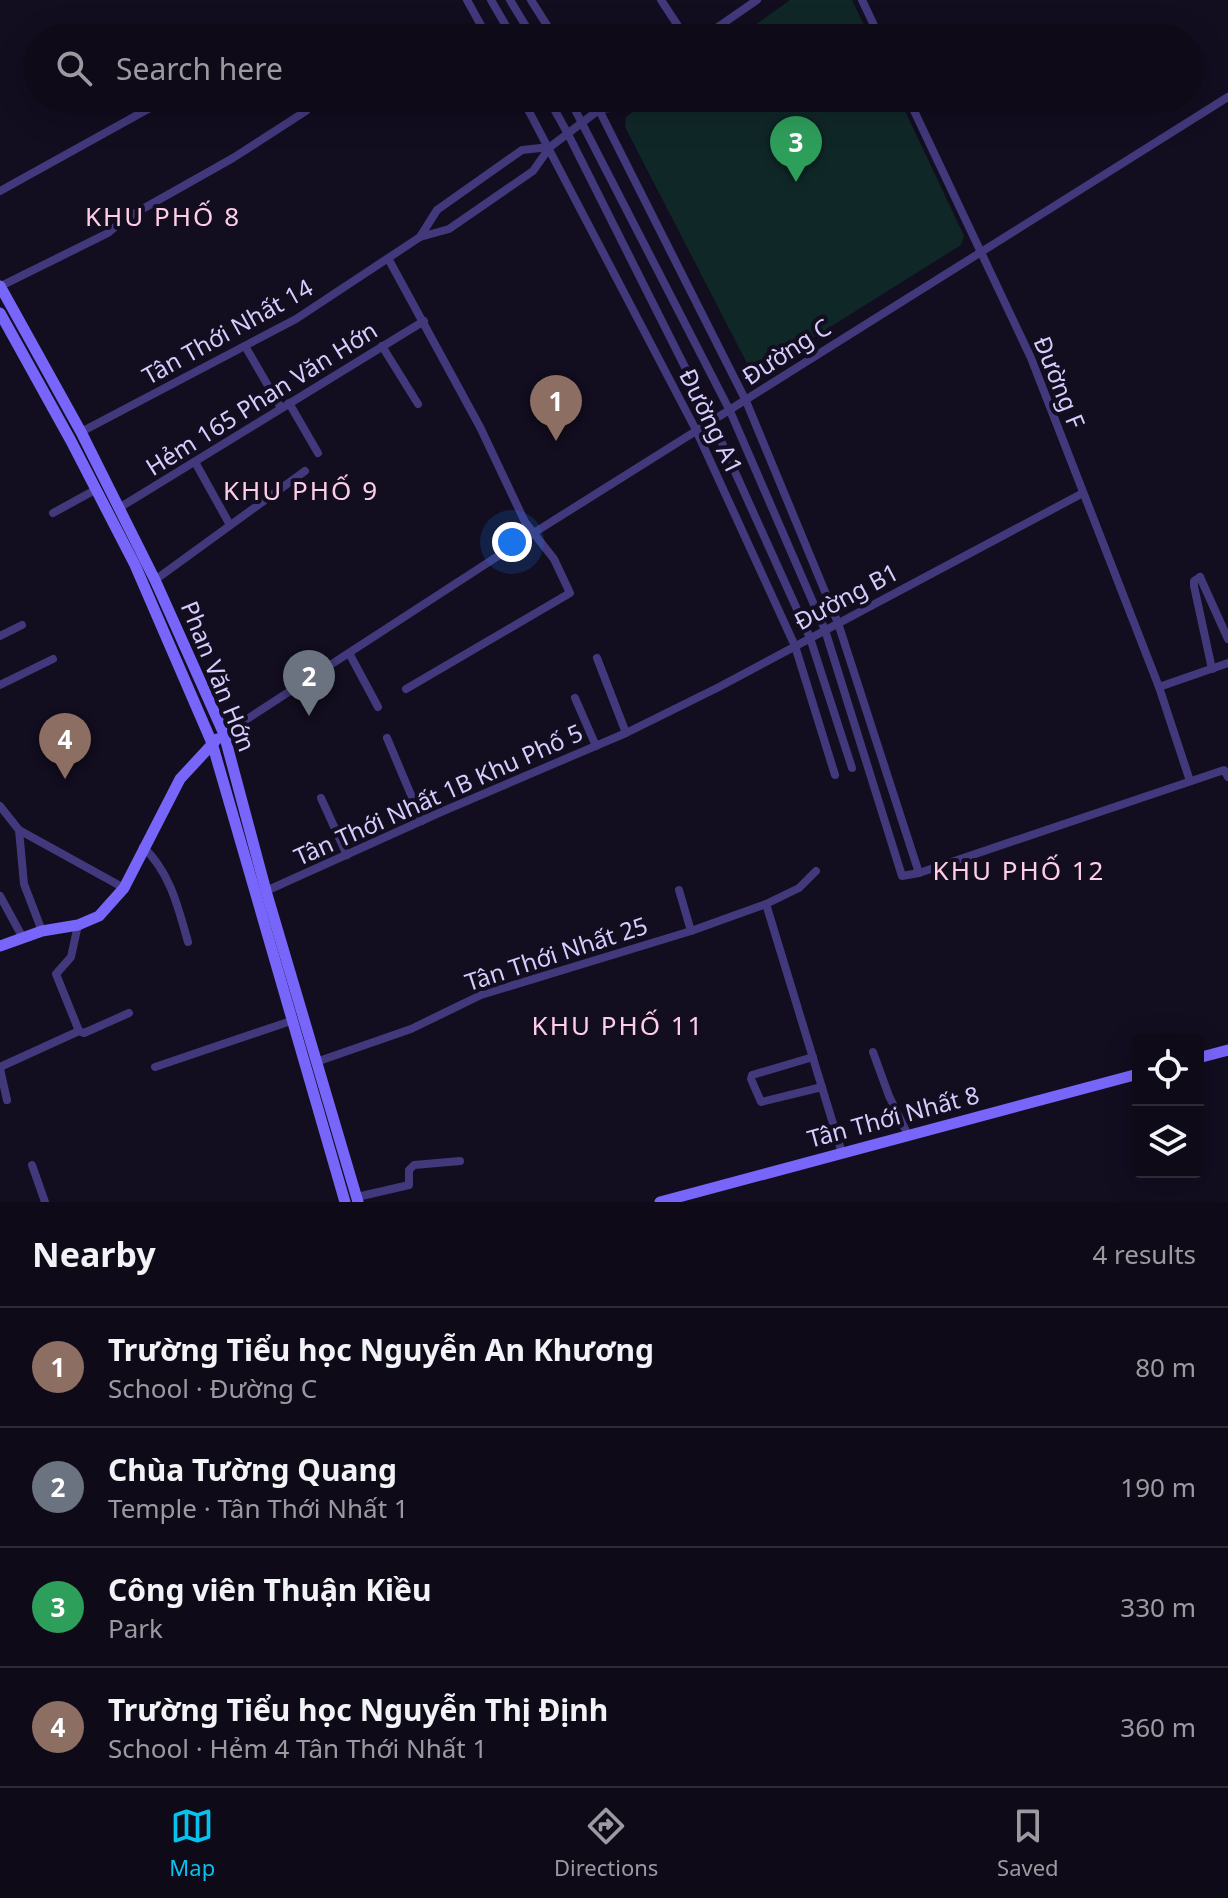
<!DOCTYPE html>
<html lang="en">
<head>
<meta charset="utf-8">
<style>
	body { margin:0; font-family:"Noto Sans",sans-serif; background:#171320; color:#f1f3f6 }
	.controls { position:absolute; right:24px; bottom:24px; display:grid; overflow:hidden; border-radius:8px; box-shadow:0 8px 32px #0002 }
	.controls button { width:72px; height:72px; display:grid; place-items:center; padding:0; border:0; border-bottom:2px solid #2e2b36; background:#0e0a17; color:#f1f3f6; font:40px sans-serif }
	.you { position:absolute; left:512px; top:542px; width:28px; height:28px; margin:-20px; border:6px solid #fff; border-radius:50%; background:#1a73e8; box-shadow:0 0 0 12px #1a73e833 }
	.badge { display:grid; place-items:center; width:52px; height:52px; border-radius:50%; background:#07c1ee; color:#fff; font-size:26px; font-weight:700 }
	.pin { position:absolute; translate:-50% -66px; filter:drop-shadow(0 2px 4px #0008) }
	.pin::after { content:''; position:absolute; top:42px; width:28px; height:24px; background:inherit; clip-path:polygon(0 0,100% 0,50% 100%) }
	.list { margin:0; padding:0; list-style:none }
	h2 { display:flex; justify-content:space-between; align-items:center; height:104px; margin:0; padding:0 32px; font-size:34px }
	h2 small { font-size:26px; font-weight:400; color:#9b9aa1 }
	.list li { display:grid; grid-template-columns:52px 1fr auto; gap:24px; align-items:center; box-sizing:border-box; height:120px; padding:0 32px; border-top:2px solid #2e2b36 }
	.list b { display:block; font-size:30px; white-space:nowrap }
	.list p { margin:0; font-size:26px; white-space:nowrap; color:#9b9aa1 }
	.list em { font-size:26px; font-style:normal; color:#9b9aa1 }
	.icon { flex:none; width:44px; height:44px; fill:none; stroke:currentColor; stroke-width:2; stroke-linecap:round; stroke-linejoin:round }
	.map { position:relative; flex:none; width:1228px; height:1202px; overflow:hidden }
	.search { position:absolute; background:#0e0a17; box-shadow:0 8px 32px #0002; left:24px; right:24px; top:24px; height:88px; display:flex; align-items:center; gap:20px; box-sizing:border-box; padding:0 28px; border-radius:44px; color:#9b9aa1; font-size:30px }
	.sheet { height:584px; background:#0e0a17 }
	nav { display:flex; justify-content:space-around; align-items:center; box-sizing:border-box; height:112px; border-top:2px solid #2e2b36; background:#0e0a17; font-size:22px; color:#9b9aa1 }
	nav a { display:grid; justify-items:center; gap:4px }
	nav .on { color:#07c1ee }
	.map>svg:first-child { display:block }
</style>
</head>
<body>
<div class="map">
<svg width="1228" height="1202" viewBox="0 0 1228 1202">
	<rect width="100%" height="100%" fill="#120d1f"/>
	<g fill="#102728">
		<path d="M 790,0 L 852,0 L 870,38 L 737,38 Z"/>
		<path d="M 653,98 L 899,98 L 964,236 L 961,245 L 760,371 L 750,369 L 625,127 L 626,117 Z"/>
	</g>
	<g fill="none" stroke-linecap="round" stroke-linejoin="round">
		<g stroke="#42397c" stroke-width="8">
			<path d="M 467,0 L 488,38"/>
			<path d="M 491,0 L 513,38"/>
			<path d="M 510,0 L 533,38"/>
			<path d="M 531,0 L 555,38"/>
			<path d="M 661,0 L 686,38"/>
			<path d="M 862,0 L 880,38"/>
			<path d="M 702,38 L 757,0"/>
			<path d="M 522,98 L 696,430 L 795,646 L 835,775"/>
			<path d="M 548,98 L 568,134 L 712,421 L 810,638 L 852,768"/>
			<path d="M 569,98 L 730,411 L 825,630 L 902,876 L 919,873 L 1224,770 L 1228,777"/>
			<path d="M 593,98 L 746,401 L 838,623 L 919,873"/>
			<path d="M 908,98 L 1031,358 L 1159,687 L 1190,781"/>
			<path d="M 600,109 L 605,98"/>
			<path d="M 0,191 L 168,98"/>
			<path d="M 420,237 L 449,229 L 533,171 L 550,147 L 600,109 L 623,107 L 635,98"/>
			<path d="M 389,260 L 480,427 L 525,522 L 554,559 L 570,593 L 406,689"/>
			<path d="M 1,286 L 108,233 L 123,220 L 233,158 L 306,111"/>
			<path d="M 245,346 L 281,408"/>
			<path d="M 382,346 L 418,404"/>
			<path d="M 289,403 L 318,453"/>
			<path d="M 81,432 L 296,319 L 420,237 L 437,210 L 522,150 L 550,147"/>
			<path d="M 195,462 L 230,525"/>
			<path d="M 119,508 L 424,321"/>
			<path d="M 53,513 L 95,490"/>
			<path d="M 1200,577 L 1194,581 L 1194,586 L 1212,669"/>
			<path d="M 1200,577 L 1228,639"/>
			<path d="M 155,580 L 305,471"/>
			<path d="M 0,636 L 22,625"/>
			<path d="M 349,653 L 378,707"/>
			<path d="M 597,658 L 626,733"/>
			<path d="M 0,685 L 53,659"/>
			<path d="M 1159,687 L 1228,663"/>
			<path d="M 575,698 L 596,746"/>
			<path d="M 224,734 L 532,534 L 1228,97"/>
			<path d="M 387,738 L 422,821"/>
			<path d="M 321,798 L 347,855"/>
			<path d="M 0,806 L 19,830 L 124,888"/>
			<path d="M 19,830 L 24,884 L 42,931"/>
			<path d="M 143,847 C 170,872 178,907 188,942"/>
			<path d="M 679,890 L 691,931"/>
			<path d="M 266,891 L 441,812 L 626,733 L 719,687 L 1083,493"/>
			<path d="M 0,896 L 23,938"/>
			<path d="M 766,904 L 842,1153"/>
			<path d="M 78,925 L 71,957 L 56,974 L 79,1031"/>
			<path d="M 873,1052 L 889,1096 L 908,1135"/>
			<path d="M 813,1057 L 752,1075 L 751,1079 L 761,1102 L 822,1087"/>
			<path d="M 316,1062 L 411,1029 L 481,995 L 691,931 L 766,904 L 799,888 L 816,871"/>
			<path d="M 0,1067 L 79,1031 L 84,1033 L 129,1013"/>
			<path d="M 155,1067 L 291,1021"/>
			<path d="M 0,1069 L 7,1100"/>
			<path d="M 32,1165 L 45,1202"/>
			<path d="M 357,1197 L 409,1185 L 409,1170 L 414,1165 L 460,1161"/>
		</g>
		<g stroke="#7866fa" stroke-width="11">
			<path d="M 0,286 L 81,432 L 155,580 L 224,734 L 266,891 L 358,1202"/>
			<path d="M 0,313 L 71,441 L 135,565 L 212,743 L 345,1202"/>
			<path d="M 0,946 L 42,931 L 78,925 L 99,916 L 124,888 L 180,779 L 217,739"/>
			<path d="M 1198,1058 L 1228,1050"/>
			<path d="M 660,1202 L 1138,1074"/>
		</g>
	</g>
	<g text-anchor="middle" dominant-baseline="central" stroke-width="8" stroke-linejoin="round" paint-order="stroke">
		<g font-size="24" fill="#d6ccfd" stroke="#120d1f">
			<text transform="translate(227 331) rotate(-29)">Tân Thới Nhất 14</text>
			<text transform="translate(786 351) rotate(-33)">Đường C</text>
			<text transform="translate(1060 382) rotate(68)">Đường F</text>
			<text transform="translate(261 398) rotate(-32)">Hẻm 165 Phan Văn Hớn</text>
			<text transform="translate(712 421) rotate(64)">Đường A1</text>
			<text transform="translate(846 596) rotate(-28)">Đường B1</text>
			<text transform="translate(219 676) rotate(68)">Phan Văn Hớn</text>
			<text transform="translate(438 794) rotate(-24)">Tân Thới Nhất 1B Khu Phố 5</text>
			<text transform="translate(556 953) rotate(-18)">Tân Thới Nhất 25</text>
			<text transform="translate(893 1116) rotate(-15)">Tân Thới Nhất 8</text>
		</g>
		<g font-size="26" letter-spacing="2" fill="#fecee8" stroke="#120d1f">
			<text x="163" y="216">KHU PHỐ 8</text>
			<text x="301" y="490">KHU PHỐ 9</text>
			<text x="1019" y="870">KHU PHỐ 12</text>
			<text x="618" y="1025">KHU PHỐ 11</text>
		</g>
	</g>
</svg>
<div class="controls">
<button><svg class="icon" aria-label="locate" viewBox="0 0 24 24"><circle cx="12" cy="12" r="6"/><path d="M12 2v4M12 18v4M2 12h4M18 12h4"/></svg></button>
<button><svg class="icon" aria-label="layers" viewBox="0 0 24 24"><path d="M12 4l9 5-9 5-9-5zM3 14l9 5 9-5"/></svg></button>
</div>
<div class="you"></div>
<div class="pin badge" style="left:556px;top:441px;background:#8d6e63">1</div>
<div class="pin badge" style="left:309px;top:716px;background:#6b7280">2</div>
<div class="pin badge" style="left:796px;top:182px;background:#2e9e5b">3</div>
<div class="pin badge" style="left:65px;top:779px;background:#8d6e63">4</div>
<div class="search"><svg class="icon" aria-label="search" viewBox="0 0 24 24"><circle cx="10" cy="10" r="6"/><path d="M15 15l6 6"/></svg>Search here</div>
</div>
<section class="sheet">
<h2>Nearby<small>4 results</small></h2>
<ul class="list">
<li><span class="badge" style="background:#8d6e63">1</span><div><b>Trường Tiểu học Nguyễn An Khương</b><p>School · Đường C</p></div><em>80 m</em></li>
<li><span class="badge" style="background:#6b7280">2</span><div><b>Chùa Tường Quang</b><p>Temple · Tân Thới Nhất 1</p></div><em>190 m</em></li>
<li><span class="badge" style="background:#2e9e5b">3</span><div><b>Công viên Thuận Kiều</b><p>Park</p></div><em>330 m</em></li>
<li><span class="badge" style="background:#8d6e63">4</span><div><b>Trường Tiểu học Nguyễn Thị Định</b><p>School · Hẻm 4 Tân Thới Nhất 1</p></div><em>360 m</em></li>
</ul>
</section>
<nav>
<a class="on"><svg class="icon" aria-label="map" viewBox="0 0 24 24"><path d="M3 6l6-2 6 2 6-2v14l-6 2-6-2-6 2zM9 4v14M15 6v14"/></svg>Map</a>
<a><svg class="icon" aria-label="directions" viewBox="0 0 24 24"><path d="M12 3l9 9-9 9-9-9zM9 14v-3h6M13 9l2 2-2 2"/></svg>Directions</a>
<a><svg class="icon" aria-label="saved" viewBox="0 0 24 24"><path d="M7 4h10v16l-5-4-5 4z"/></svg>Saved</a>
</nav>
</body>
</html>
